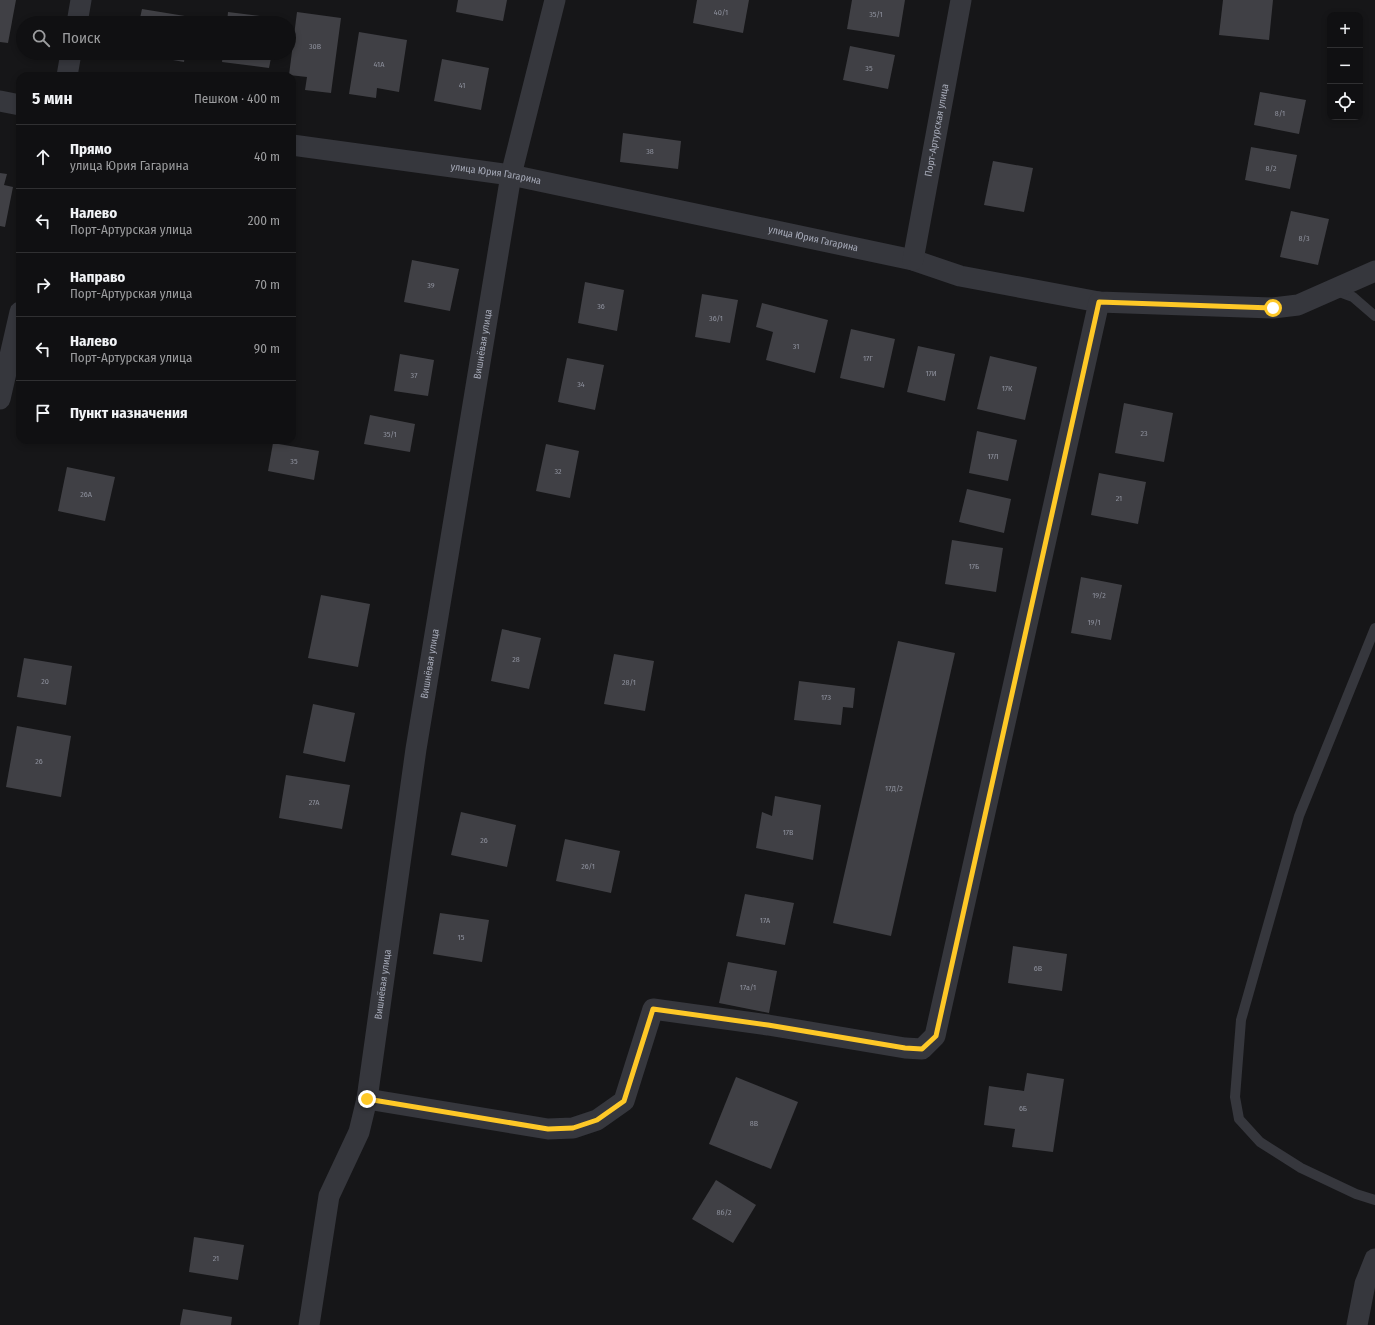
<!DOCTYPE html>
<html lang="ru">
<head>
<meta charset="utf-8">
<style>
	body { margin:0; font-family:"Fira Sans Condensed",sans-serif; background:#1e1e20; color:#f1f3f6 }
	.controls { position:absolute; right:12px; top:12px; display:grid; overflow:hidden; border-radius:8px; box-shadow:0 2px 6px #0003 }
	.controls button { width:36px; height:36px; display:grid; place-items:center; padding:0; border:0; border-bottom:1px solid #303032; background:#101012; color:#f1f3f6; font:20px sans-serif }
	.stop { position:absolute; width:12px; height:12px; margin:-9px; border:3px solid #fec827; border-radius:50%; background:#fff }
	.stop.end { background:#fec827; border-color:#fff; box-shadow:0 1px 4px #0008 }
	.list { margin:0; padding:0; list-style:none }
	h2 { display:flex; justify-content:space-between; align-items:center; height:52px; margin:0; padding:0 16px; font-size:17px }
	h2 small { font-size:13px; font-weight:400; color:#9c9d9f }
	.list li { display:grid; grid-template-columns:26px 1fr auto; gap:12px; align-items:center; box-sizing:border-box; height:64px; padding:0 16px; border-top:1px solid #303032 }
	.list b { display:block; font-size:15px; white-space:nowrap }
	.list p { margin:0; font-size:13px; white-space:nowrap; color:#9c9d9f }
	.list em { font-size:13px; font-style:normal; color:#9c9d9f }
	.icon { flex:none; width:22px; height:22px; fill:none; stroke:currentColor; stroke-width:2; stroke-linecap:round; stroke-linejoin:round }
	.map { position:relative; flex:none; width:1375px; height:1325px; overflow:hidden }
	.search { position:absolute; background:#101012; box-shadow:0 2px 6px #0003; left:16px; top:16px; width:280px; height:44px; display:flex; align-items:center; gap:10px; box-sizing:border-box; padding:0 14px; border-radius:22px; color:#9c9d9f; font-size:15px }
	.panel { position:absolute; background:#101012; box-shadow:0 2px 6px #0003; left:16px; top:72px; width:280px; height:372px; border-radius:12px }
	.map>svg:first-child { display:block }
</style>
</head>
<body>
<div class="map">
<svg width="1375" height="1325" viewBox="0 0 1375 1325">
	<rect width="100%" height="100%" fill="#161618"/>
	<g fill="#404045">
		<path d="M 0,0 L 16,0 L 8,43 L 0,42 Z"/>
		<path d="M 458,0 L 507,0 L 503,21 L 456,12 Z"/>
		<path d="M 697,0 L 749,0 L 743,33 L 693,23 Z"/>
		<path d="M 852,0 L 905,0 L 899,37 L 847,29 Z"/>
		<path d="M 1223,0 L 1273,0 L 1269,40 L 1219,35 Z"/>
		<path d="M 142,9 L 191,17 L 190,23 L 139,23 Z"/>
		<path d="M 228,12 L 276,18 L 276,23 L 227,23 Z"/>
		<path d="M 297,12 L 341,18 L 331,93 L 305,90 L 307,77 L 289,75 Z"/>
		<path d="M 359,32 L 407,40 L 399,92 L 377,88 L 376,98 L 349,94 Z"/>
		<path d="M 850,46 L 895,55 L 888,89 L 843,80 Z"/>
		<path d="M 134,53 L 185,53 L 184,62 Z"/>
		<path d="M 223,53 L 272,53 L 269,68 L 222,62 Z"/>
		<path d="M 442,59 L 489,68 L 481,110 L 434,101 Z"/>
		<path d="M 1260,92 L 1306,100 L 1299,134 L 1254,125 Z"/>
		<path d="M 623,133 L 681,141 L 678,169 L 620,162 Z"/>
		<path d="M 1251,147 L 1297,155 L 1290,189 L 1245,180 Z"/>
		<path d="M 993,161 L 1033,168 L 1024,212 L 984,205 Z"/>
		<path d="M 0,173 L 7,174 L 4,185 L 13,187 L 5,227 L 0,226 Z"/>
		<path d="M 1291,211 L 1329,219 L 1318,265 L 1280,257 Z"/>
		<path d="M 412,260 L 459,269 L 450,311 L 404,302 Z"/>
		<path d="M 585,282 L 624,290 L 617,331 L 578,323 Z"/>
		<path d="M 702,294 L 738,300 L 730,343 L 695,337 Z"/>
		<path d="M 762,303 L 828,320 L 815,373 L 766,360 L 773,332 L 756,327 Z"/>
		<path d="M 851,329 L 895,339 L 884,388 L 840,378 Z"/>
		<path d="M 918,346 L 955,354 L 945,401 L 907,392 Z"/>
		<path d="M 400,354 L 434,360 L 428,396 L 394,391 Z"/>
		<path d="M 990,356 L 1037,367 L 1025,420 L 977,409 Z"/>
		<path d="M 567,358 L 604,365 L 595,410 L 558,402 Z"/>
		<path d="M 1124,403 L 1173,413 L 1164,462 L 1115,453 Z"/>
		<path d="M 370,415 L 415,424 L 410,452 L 364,444 Z"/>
		<path d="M 977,431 L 1017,440 L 1008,481 L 969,473 Z"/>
		<path d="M 273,443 L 319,451 L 314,480 L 268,471 Z"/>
		<path d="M 546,444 L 579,451 L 570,498 L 536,491 Z"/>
		<path d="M 67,467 L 115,477 L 105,521 L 58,511 Z"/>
		<path d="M 1099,473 L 1146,482 L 1138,524 L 1091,515 Z"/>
		<path d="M 967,489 L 1011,499 L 1004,533 L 959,522 Z"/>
		<path d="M 952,540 L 1003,548 L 996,592 L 945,584 Z"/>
		<path d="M 1081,577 L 1122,585 L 1111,640 L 1071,633 Z"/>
		<path d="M 321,595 L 370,604 L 358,667 L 308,658 Z"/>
		<path d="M 502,629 L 541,638 L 529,689 L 491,681 Z"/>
		<path d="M 898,641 L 955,653 L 891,936 L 833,923 Z"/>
		<path d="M 614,654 L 654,661 L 645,711 L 604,704 Z"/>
		<path d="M 24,658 L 72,666 L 66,705 L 17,697 Z"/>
		<path d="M 799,681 L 855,688 L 853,708 L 843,707 L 841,725 L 794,720 Z"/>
		<path d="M 313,704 L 355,713 L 345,762 L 303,753 Z"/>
		<path d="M 17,726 L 71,736 L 61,797 L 6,787 Z"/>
		<path d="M 286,775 L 350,785 L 342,829 L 279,818 Z"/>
		<path d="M 775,796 L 821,805 L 813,860 L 756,848 L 762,812 L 772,816 Z"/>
		<path d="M 461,812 L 516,825 L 507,867 L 451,855 Z"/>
		<path d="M 565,839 L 620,851 L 611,893 L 556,881 Z"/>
		<path d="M 745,894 L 794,903 L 785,945 L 736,936 Z"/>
		<path d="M 440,913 L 489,920 L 482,962 L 433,954 Z"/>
		<path d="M 1013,946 L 1067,954 L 1062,991 L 1008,983 Z"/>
		<path d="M 728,962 L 777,971 L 769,1013 L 719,1003 Z"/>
		<path d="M 1027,1073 L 1064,1079 L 1053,1152 L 1012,1147 L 1015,1129 L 984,1125 L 989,1086 L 1024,1091 Z"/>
		<path d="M 736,1077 L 798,1102 L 771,1169 L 709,1144 Z"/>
		<path d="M 716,1180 L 756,1205 L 733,1243 L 692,1219 Z"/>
		<path d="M 194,1237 L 244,1245 L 238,1280 L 189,1272 Z"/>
		<path d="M 183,1309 L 232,1317 L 231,1325 L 180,1325 Z"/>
	</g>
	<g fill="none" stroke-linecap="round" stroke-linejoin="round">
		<g stroke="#36373d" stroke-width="10">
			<path d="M 1334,290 L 1353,297 L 1375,316"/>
			<path d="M 1375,628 L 1299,816 L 1241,1020 L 1235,1097 L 1239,1119 L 1260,1142 L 1301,1168 L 1356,1194 L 1375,1200"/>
		</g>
		<g stroke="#36373d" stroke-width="21">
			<path d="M 77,23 L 81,0"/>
			<path d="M 67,76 L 71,53"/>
			<path d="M 0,101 L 20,105"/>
			<path id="s1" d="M 292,145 L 511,175 L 913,260 L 960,276 L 1099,302 L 1273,308 L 1298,305 L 1375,271"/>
			<path id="s2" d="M 913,260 L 961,0"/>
			<path d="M 0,399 L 20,312"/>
			<path d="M 367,1099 L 548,1129 L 573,1128 L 597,1120 L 624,1101 L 653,1009 L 768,1025 L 905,1048 L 922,1049 L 935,1036 L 1099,302"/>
			<path id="s3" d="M 309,1325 L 329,1196 L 359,1132 L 367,1099 L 416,749 L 511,175 L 555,0"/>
			<path d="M 1357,1325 L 1365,1284 L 1375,1259"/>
		</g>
	</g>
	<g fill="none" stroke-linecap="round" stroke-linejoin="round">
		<path stroke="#fec827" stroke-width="5" d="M 367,1099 L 548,1129 L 573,1128 L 597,1120 L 624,1101 L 653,1009 L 768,1025 L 905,1048 L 922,1049 L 936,1036 L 1099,302 L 1273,308"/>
	</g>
	<g text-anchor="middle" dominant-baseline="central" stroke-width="4" stroke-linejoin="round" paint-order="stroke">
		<g font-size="8" fill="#8d909c">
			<text x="721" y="12">40/1</text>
			<text x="876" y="14">35/1</text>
			<text x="315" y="46">30В</text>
			<text x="379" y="64">41А</text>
			<text x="869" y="68">35</text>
			<text x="462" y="85">41</text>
			<text x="1280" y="113">8/1</text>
			<text x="650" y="151">38</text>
			<text x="1271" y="168">8/2</text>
			<text x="1304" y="238">8/3</text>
			<text x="431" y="285">39</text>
			<text x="601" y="306">36</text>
			<text x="716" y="318">36/1</text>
			<text x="796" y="346">31</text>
			<text x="868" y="358">17Г</text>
			<text x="931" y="373">17И</text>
			<text x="414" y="375">37</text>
			<text x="581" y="384">34</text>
			<text x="1007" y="388">17К</text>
			<text x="1144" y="433">23</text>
			<text x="390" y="434">35/1</text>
			<text x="993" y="456">17Л</text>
			<text x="294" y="461">35</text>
			<text x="558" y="471">32</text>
			<text x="86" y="494">26А</text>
			<text x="1119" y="498">21</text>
			<text x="974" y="566">17Б</text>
			<text x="1099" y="595">19/2</text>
			<text x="1094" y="622">19/1</text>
			<text x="516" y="659">28</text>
			<text x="45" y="681">20</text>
			<text x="629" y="682">28/1</text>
			<text x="826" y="697">17З</text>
			<text x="39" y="761">26</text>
			<text x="894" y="788">17Д/2</text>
			<text x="314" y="802">27А</text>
			<text x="788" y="832">17В</text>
			<text x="484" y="840">26</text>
			<text x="588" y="866">26/1</text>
			<text x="765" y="920">17А</text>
			<text x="461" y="937">15</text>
			<text x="1038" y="968">6В</text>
			<text x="748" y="987">17а/1</text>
			<text x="1023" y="1108">6Б</text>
			<text x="754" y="1123">8В</text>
			<text x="724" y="1212">8б/2</text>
			<text x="216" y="1258">21</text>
		</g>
		<g font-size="10" fill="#a7abb9" stroke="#111113">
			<text stroke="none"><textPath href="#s2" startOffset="132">Порт-Артурская улица</textPath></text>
			<text stroke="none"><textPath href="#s1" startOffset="206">улица Юрия Гагарина</textPath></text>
			<text stroke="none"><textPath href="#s1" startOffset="530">улица Юрия Гагарина</textPath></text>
			<text stroke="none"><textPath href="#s3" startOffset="999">Вишнёвая улица</textPath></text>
			<text stroke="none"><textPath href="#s3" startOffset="675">Вишнёвая улица</textPath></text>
			<text stroke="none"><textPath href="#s3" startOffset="351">Вишнёвая улица</textPath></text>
		</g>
	</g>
</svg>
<div class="controls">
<button>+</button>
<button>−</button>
<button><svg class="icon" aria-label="locate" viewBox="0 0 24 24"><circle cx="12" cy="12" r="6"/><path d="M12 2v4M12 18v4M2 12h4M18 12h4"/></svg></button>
</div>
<div class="stop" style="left:1273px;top:308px"></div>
<div class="stop end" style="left:367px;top:1099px"></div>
<div class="search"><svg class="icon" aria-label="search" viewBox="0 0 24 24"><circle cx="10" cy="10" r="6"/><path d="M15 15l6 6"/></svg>Поиск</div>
<section class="panel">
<h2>5 мин<small>Пешком · 400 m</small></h2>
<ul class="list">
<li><svg class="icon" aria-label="ahead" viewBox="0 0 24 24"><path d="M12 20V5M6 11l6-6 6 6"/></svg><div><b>Прямо</b><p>улица Юрия Гагарина</p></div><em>40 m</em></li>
<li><svg class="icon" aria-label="left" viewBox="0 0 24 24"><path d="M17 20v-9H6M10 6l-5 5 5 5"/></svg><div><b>Налево</b><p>Порт-Артурская улица</p></div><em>200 m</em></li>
<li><svg class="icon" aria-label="right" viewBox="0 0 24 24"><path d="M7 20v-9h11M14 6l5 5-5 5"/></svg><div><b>Направо</b><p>Порт-Артурская улица</p></div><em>70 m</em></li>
<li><svg class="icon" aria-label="left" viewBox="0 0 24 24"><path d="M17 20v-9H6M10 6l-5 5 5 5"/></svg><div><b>Налево</b><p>Порт-Артурская улица</p></div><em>90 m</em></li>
<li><svg class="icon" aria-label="arrive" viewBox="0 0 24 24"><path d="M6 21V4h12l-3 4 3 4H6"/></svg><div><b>Пункт назначения</b></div></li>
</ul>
</section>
</div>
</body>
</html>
